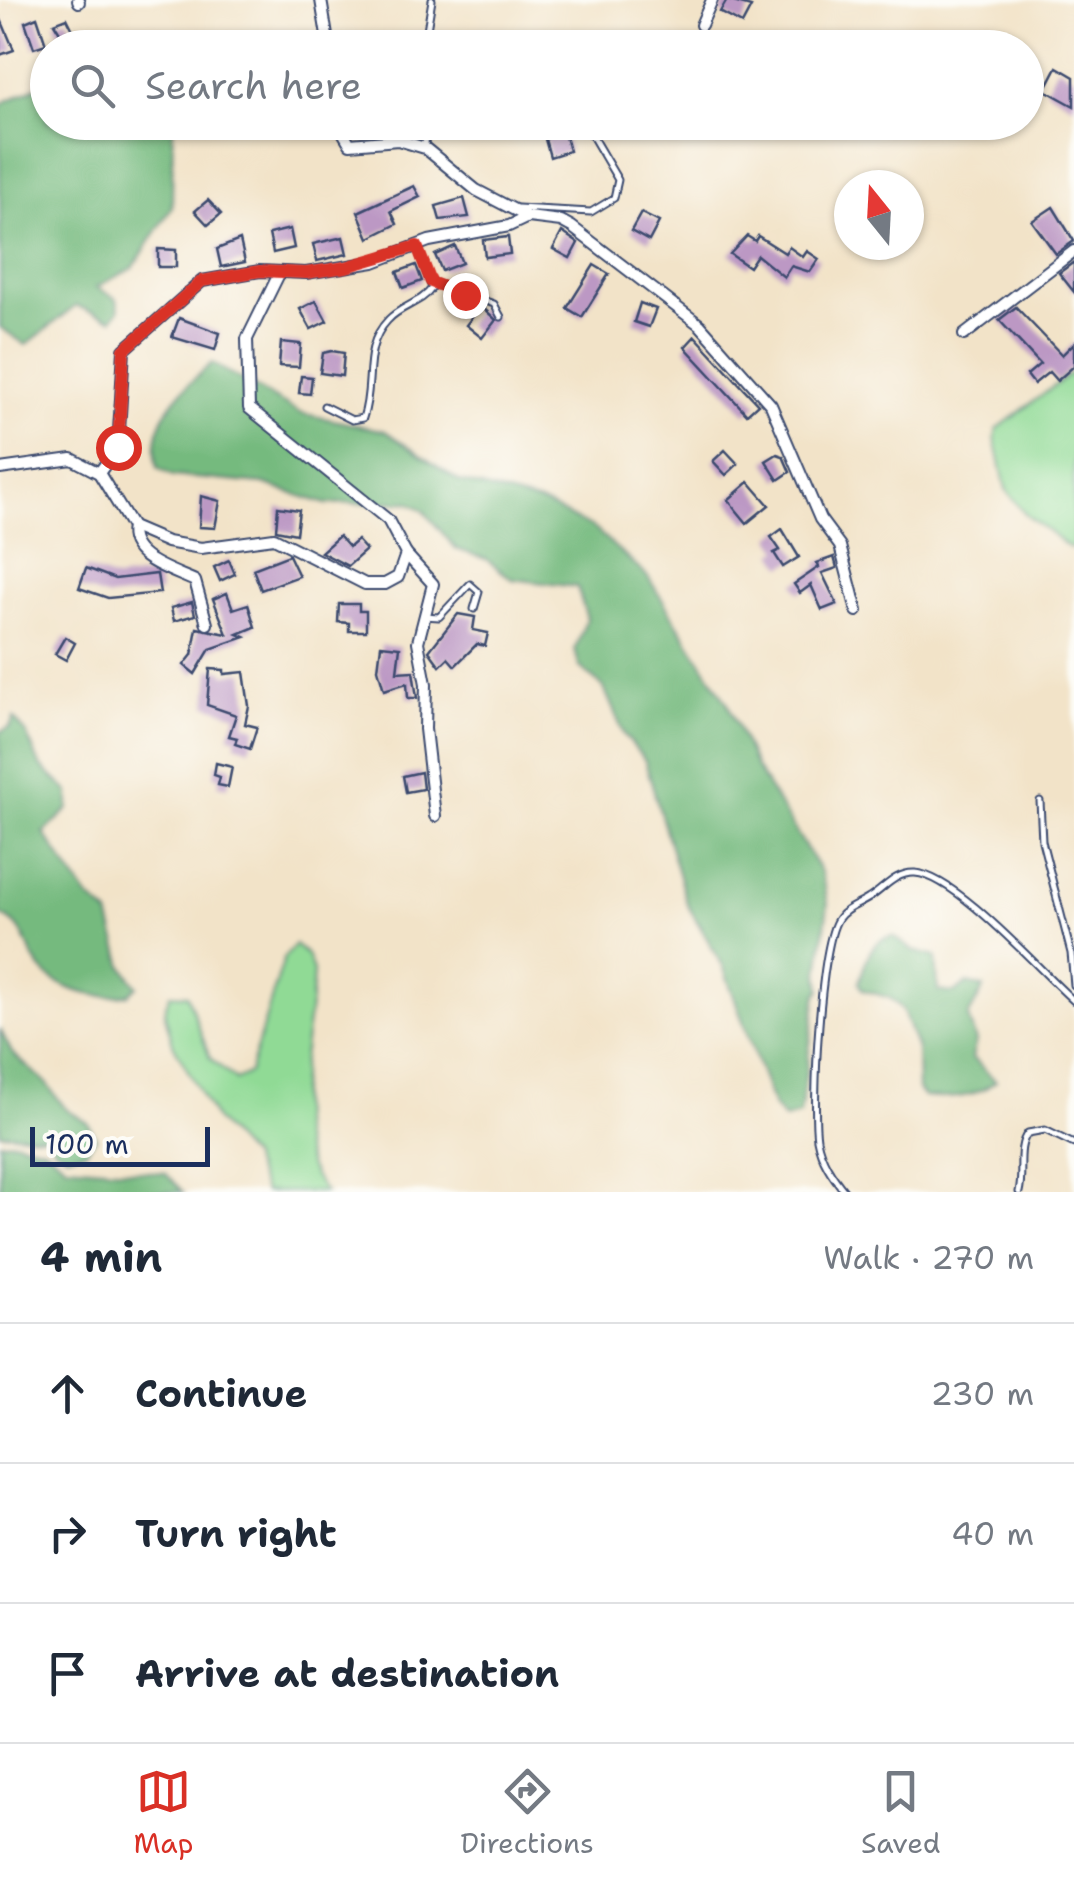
<!DOCTYPE html>
<html lang="en">
<head>
<meta charset="utf-8">
<style>
	body { margin:0; font-family:"Shantell Sans",sans-serif; background:#f6f6f7; color:#1f2937 }
	.compass { position:absolute; left:834px; top:170px; width:90px; height:90px; border-radius:50%; background:#fff; box-shadow:0 2px 8px #0004; rotate:342deg }
	.scale { position:absolute; left:30px; bottom:25px; width:180px; box-sizing:border-box; padding-left:10px; border:5px solid #1b2f5e; border-top:0; font-size:28px; line-height:35px; white-space:nowrap; color:#1b2f5e; -webkit-text-stroke:8px #fdfcf7; paint-order:stroke }
	.stop { position:absolute; width:30px; height:30px; margin:-22px; border:8px solid #d93025; border-radius:50%; background:#fff }
	.stop.end { background:#d93025; border-color:#fff; box-shadow:0 2px 10px #0008 }
	.list { margin:0; padding:0; list-style:none }
	h2 { display:flex; justify-content:space-between; align-items:center; height:130px; margin:0; padding:0 40px; font-size:42px }
	h2 small { font-size:32px; font-weight:400; color:#747a83 }
	.list li { display:grid; grid-template-columns:65px 1fr auto; gap:30px; align-items:center; box-sizing:border-box; height:140px; padding:0 40px; border-top:2px solid #e0e1e3 }
	.list b { display:block; font-size:38px; white-space:nowrap }
	.list em { font-size:32px; font-style:normal; color:#747a83 }
	.icon { flex:none; width:55px; height:55px; fill:none; stroke:currentColor; stroke-width:2; stroke-linecap:round; stroke-linejoin:round }
	.map { position:relative; flex:none; width:1074px; height:1192px; overflow:hidden }
	.search { position:absolute; background:#fff; box-shadow:0 2px 8px #0004; left:30px; right:30px; top:30px; height:110px; display:flex; align-items:center; gap:25px; box-sizing:border-box; padding:0 35px; border-radius:55px; color:#747a83; font-size:38px }
	.sheet { height:550px; background:#fff }
	nav { display:flex; justify-content:space-around; align-items:center; box-sizing:border-box; height:140px; border-top:2px solid #e0e1e3; background:#fff; font-size:28px; color:#747a83 }
	nav a { display:grid; justify-items:center; gap:5px }
	nav .on { color:#d93025 }
	.map>svg:first-child { display:block }
</style>
</head>
<body>
<div class="map">
<svg width="1074" height="1192" viewBox="0 0 1074 1192">
	<rect width="100%" height="100%" fill="#fdfcf7"/>
	<filter id="ink" filterUnits="userSpaceOnUse"><feTurbulence type="fractalNoise" baseFrequency=".01" numOctaves="2"/><feDisplacementMap in="SourceGraphic" scale="20" xChannelSelector="R" yChannelSelector="G"/><feConvolveMatrix kernelMatrix="1 2 1 2 8 2 1 2 1" color-interpolation-filters="sRGB"/></filter>
	<filter id="wash" filterUnits="userSpaceOnUse"><feTurbulence type="fractalNoise" baseFrequency=".0048" numOctaves="4" result="noise"/><feDisplacementMap in="SourceGraphic" scale="40" xChannelSelector="R" yChannelSelector="G"/><feGaussianBlur stdDeviation="2.25" result="paint"/><feColorMatrix in="noise" values="0 0 0 0 0 0 0 0 0 0 0 0 0 0 0 0 0 1.4 0 .05"/><feComposite in="paint" operator="in"/></filter>
	<g filter="url(#wash)">
		<rect width="100%" height="100%" fill="#f2e3c8"/>
		<g fill="#90da95" stroke="#56847a" stroke-width="2.5">
			<path d="M 1074,371 L 1074,547 L 1070,548 L 1025,514 L 1006,489 L 995,438 L 997,429 Z"/>
			<path d="M 295,945 L 307,955 L 313,971 C 311,1039 277,1135 325,1192 L 264,1192 L 250,1157 L 215,1119 L 173,1044 L 164,1011 L 170,994 L 187,995 L 210,1058 L 236,1080 L 249,1073 L 284,958 Z"/>
		</g>
		<g fill="#74ba7e" stroke="#48746e" stroke-width="2.5">
			<path d="M 150,35 L 167,35 L 170,47 L 117,47 Z"/>
			<path d="M 47,82 L 48,122 L 173,123 L 172,207 L 133,268 L 96,287 L 117,299 L 119,310 L 112,319 L 76,306 L 26,345 L 0,327 L 0,104 Z"/>
			<path d="M 212,363 L 300,413 L 385,431 L 459,481 L 544,504 L 595,529 L 648,577 L 728,704 L 755,766 L 821,872 L 828,904 L 819,973 L 821,990 L 817,994 L 800,1115 L 784,1119 L 773,1106 L 723,966 L 687,904 L 645,761 L 624,734 L 604,688 L 579,666 L 575,649 L 587,618 L 577,587 L 512,579 L 486,559 L 456,549 L 423,510 L 408,502 L 326,504 L 263,484 L 173,476 L 158,468 C 146,422 180,391 212,363 Z"/>
			<path d="M 14,718 L 26,733 L 40,765 L 69,792 L 69,809 L 44,833 L 87,896 L 109,915 L 123,966 L 137,986 L 129,994 C 103,1000 68,993 47,975 C 25,957 30,925 0,915 L 0,732 L 10,727 Z"/>
			<path d="M 893,936 L 914,951 L 936,957 L 938,991 L 954,993 L 968,983 L 984,988 L 968,1017 L 976,1041 L 972,1058 L 996,1081 C 976,1097 949,1100 924,1097 L 918,1090 L 917,1049 L 902,1009 L 890,998 L 863,990 L 859,983 C 865,964 869,939 893,936 Z"/>
			<path d="M 0,1029 L 12,1053 L 45,1082 L 66,1109 L 88,1123 L 96,1138 L 86,1151 L 68,1155 L 54,1148 L 47,1136 L 0,1133 Z"/>
			<path d="M 14,1141 L 44,1148 L 66,1165 L 165,1173 L 183,1192 L 0,1192 L 0,1142 Z"/>
		</g>
		<g id="blocks">
			<g fill="#bc98c4">
				<path d="M 727,0 L 751,7 L 742,24 L 720,12 Z"/>
				<path d="M 0,17 L 14,50 L 0,55 Z"/>
				<path d="M 37,17 L 46,44 L 34,48 L 25,22 Z"/>
				<path d="M 67,18 L 76,36 L 66,42 L 54,23 Z"/>
				<path d="M 318,38 L 320,48 L 294,48 L 293,43 Z"/>
				<path d="M 1057,67 L 1074,77 L 1074,106 L 1045,90 Z"/>
				<path d="M 549,122 L 561,122 L 569,151 L 550,157 L 545,139 L 554,136 Z"/>
				<path d="M 414,186 L 420,197 L 391,211 L 397,224 L 369,238 L 358,212 Z"/>
				<path d="M 464,198 L 469,217 L 440,220 L 436,206 Z"/>
				<path d="M 208,200 L 221,214 L 208,225 L 195,211 Z"/>
				<path d="M 1053,207 L 1074,241 L 1056,254 L 1032,221 Z"/>
				<path d="M 641,213 L 659,222 L 649,241 L 631,231 Z"/>
				<path d="M 290,229 L 294,248 L 273,253 L 269,234 Z"/>
				<path d="M 562,232 L 578,243 L 570,258 L 553,249 Z"/>
				<path d="M 747,236 L 755,241 L 758,236 L 785,253 L 789,247 L 803,257 L 807,251 L 819,259 L 810,272 L 791,266 L 784,277 L 757,255 L 749,267 L 730,254 Z"/>
				<path d="M 343,237 L 347,254 L 317,261 L 313,244 Z"/>
				<path d="M 508,237 L 510,254 L 485,257 L 483,240 Z"/>
				<path d="M 240,240 L 245,262 L 221,267 L 217,249 Z"/>
				<path d="M 455,246 L 462,263 L 442,271 L 435,255 Z"/>
				<path d="M 158,249 L 176,250 L 176,267 L 158,267 Z"/>
				<path d="M 1074,262 L 1074,292 L 1059,273 Z"/>
				<path d="M 416,265 L 422,281 L 403,288 L 397,272 Z"/>
				<path d="M 594,265 L 609,274 L 582,317 L 567,308 Z"/>
				<path d="M 316,301 L 327,321 L 311,329 L 300,309 Z"/>
				<path d="M 640,303 L 656,309 L 649,327 L 634,322 Z"/>
				<path d="M 481,306 L 496,320 L 482,338 L 466,325 Z"/>
				<path d="M 1016,307 L 1062,355 L 1074,343 L 1074,366 L 1057,381 L 1049,372 L 1034,384 L 1027,375 L 1040,364 L 999,320 Z"/>
				<path d="M 179,318 L 220,333 L 215,350 L 172,337 Z"/>
				<path d="M 695,336 L 758,404 L 747,414 L 685,347 Z"/>
				<path d="M 281,342 L 301,344 L 299,367 L 279,366 Z"/>
				<path d="M 332,351 L 344,353 L 342,376 L 320,373 L 323,353 Z"/>
				<path d="M 301,376 L 312,377 L 310,394 L 299,393 Z"/>
				<path d="M 725,450 L 738,464 L 726,475 L 713,461 Z"/>
				<path d="M 777,454 L 783,456 L 790,472 L 778,480 L 766,461 Z"/>
				<path d="M 749,482 L 769,505 L 747,523 L 728,500 Z"/>
				<path d="M 201,496 L 220,501 L 215,528 L 199,527 Z"/>
				<path d="M 278,507 L 299,510 L 296,534 L 276,530 Z"/>
				<path d="M 782,529 L 799,557 L 783,567 L 774,553 L 780,550 L 771,537 Z"/>
				<path d="M 339,536 L 349,547 L 357,540 L 366,550 L 348,566 L 321,552 Z"/>
				<path d="M 289,555 L 299,576 L 261,590 L 253,569 Z"/>
				<path d="M 834,557 L 837,568 L 822,573 L 837,604 L 822,610 L 811,585 L 800,593 L 794,584 L 819,567 L 817,563 Z"/>
				<path d="M 229,560 L 235,574 L 220,581 L 214,567 Z"/>
				<path d="M 86,568 L 115,579 L 157,574 L 160,593 L 108,598 L 79,588 Z"/>
				<path d="M 227,593 L 233,609 L 248,604 L 255,627 L 238,634 L 245,637 L 210,649 L 195,674 L 184,665 L 192,655 L 197,628 L 227,634 L 213,599 Z"/>
				<path d="M 192,602 L 195,615 L 174,621 L 171,608 Z"/>
				<path d="M 339,604 L 359,604 L 359,611 L 366,611 L 366,631 L 349,631 L 349,623 L 338,622 Z"/>
				<path d="M 458,614 L 475,617 L 473,630 L 488,633 L 485,646 L 477,644 L 455,666 L 448,658 L 440,666 L 429,651 Z"/>
				<path d="M 65,637 L 75,643 L 66,660 L 55,654 Z"/>
				<path d="M 381,645 L 400,647 L 397,672 L 413,671 L 417,698 L 408,698 L 407,683 L 384,690 L 378,669 Z"/>
				<path d="M 210,669 L 224,670 L 224,674 L 244,672 L 249,706 L 245,724 L 257,727 L 250,749 L 235,744 L 237,738 L 229,736 L 236,715 L 207,705 Z"/>
				<path d="M 216,763 L 232,767 L 228,787 L 218,785 L 220,777 L 214,775 Z"/>
				<path d="M 421,772 L 423,789 L 406,792 L 403,776 Z"/>
			</g>
		</g>
	</g>
	<g filter="url(#ink)">
		<use href="#blocks" fill-opacity="0" stroke="#3b4a6e" stroke-width="2.5"/>
		<g fill="none" stroke-linecap="round" stroke-linejoin="round">
			<defs>
				<g id="lane">
					<path d="M 424,48 L 432,0"/>
					<path d="M 425,148 L 426,122"/>
					<path d="M 518,208 L 591,212 L 614,198 L 618,180 L 584,122"/>
					<path d="M 431,282 L 494,304 L 501,317"/>
					<path d="M 324,406 L 352,420 L 363,418 C 375,385 361,348 388,320 C 400,306 422,303 432,288 L 417,246"/>
					<path d="M 424,616 L 439,617 L 470,584 L 479,592 L 474,609"/>
					<path d="M 1040,801 L 1042,841 L 1071,953 L 1074,985"/>
					<path d="M 845,1192 C 832,1176 821,1160 817,1139 C 812,1106 820,945 838,919 C 845,908 859,905 869,898 C 884,889 895,872 915,873 C 956,875 1042,973 1074,1001"/>
					<path d="M 1019,1192 C 1024,1173 1016,1147 1028,1133 L 1045,1130 L 1074,1144"/>
				</g>
				<g id="street">
					<path d="M 78,0 L 79,2"/>
					<path d="M 321,0 L 329,48"/>
					<path d="M 701,25 L 712,0"/>
					<path d="M 337,122 L 350,144 L 398,140 L 425,148 L 476,190 L 528,217 L 561,221 L 572,227 L 700,325 L 771,405 L 820,519 L 840,546 L 857,611"/>
					<path d="M 964,335 L 1074,251"/>
					<path d="M 0,469 L 72,459 L 99,473 L 132,527 L 167,542 L 201,548 L 274,538 L 365,584 L 385,584 L 398,577 L 406,554 L 388,520 L 249,408 L 247,339 L 280,272"/>
					<path d="M 99,473 L 118,447 L 124,350 L 202,281 L 260,271 L 306,273 L 374,262 L 429,241 L 509,226 L 528,217"/>
					<path d="M 132,527 C 125,558 174,571 195,581 L 207,624"/>
					<path d="M 406,554 L 433,584 L 418,642 L 426,684 L 425,729 L 435,816"/>
				</g>
			</defs>
			<use href="#lane" stroke="#3b4a6e" stroke-width="9"/>
			<use href="#street" stroke="#3b4a6e" stroke-width="14"/>
			<use href="#lane" stroke="#fff" stroke-width="5"/>
			<use href="#street" stroke="#fff" stroke-width="10"/>
		</g>
	</g>
	<g fill="none" stroke-linecap="round" stroke-linejoin="round" filter="url(#ink)">
		<path stroke="#d93025" stroke-width="12" d="M 118,447 L 124,350 L 202,281 L 260,271 L 306,273 L 346,267 L 417,246 L 431,282 L 465,295"/>
	</g>
</svg>
<svg class="compass" viewBox="-18 -18 36 36"><path d="M0-13l5 13h-10z" fill="#e53935"/><path d="M0 13l5-13h-10z" fill="#747a83"/></svg>
<div class="scale">100 m</div>
<div class="stop" style="left:118px;top:447px"></div>
<div class="stop end" style="left:465px;top:295px"></div>
<div class="search"><svg class="icon" aria-label="search" viewBox="0 0 24 24"><circle cx="10" cy="10" r="6"/><path d="M15 15l6 6"/></svg>Search here</div>
</div>
<section class="sheet">
<h2>4 min<small>Walk · 270 m</small></h2>
<ul class="list">
<li><svg class="icon" aria-label="ahead" viewBox="0 0 24 24"><path d="M12 20V5M6 11l6-6 6 6"/></svg><div><b>Continue</b></div><em>230 m</em></li>
<li><svg class="icon" aria-label="right" viewBox="0 0 24 24"><path d="M7 20v-9h11M14 6l5 5-5 5"/></svg><div><b>Turn right</b></div><em>40 m</em></li>
<li><svg class="icon" aria-label="arrive" viewBox="0 0 24 24"><path d="M6 21V4h12l-3 4 3 4H6"/></svg><div><b>Arrive at destination</b></div></li>
</ul>
</section>
<nav>
<a class="on"><svg class="icon" aria-label="map" viewBox="0 0 24 24"><path d="M3 6l6-2 6 2 6-2v14l-6 2-6-2-6 2zM9 4v14M15 6v14"/></svg>Map</a>
<a><svg class="icon" aria-label="directions" viewBox="0 0 24 24"><path d="M12 3l9 9-9 9-9-9zM9 14v-3h6M13 9l2 2-2 2"/></svg>Directions</a>
<a><svg class="icon" aria-label="saved" viewBox="0 0 24 24"><path d="M7 4h10v16l-5-4-5 4z"/></svg>Saved</a>
</nav>
</body>
</html>
